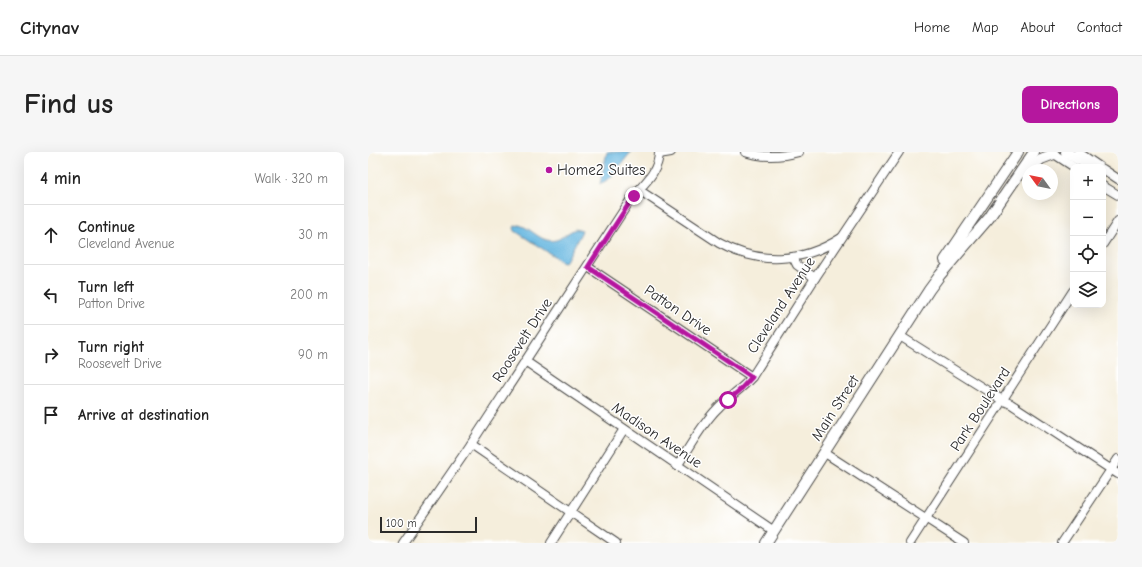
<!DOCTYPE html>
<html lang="en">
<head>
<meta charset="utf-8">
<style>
	body { margin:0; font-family:"Comic Neue",sans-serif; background:#f6f6f6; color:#222 }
	.controls { position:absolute; right:12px; top:12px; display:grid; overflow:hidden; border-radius:8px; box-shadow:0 4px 16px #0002 }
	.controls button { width:36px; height:36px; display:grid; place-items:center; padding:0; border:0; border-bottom:1px solid #e0e0e0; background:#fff; color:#222; font:20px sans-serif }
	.compass { position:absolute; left:654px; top:12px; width:36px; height:36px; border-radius:50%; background:#fff; box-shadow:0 4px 16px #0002; rotate:303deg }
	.scale { position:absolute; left:12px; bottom:10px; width:97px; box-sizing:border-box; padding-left:4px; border:2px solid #2b2b2b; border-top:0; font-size:11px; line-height:14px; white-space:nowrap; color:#2b2b2b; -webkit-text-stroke:3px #fff; paint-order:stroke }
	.stop { position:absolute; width:12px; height:12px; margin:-9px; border:3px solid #b5179e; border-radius:50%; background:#fff }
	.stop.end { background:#b5179e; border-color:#fff; box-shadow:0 1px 4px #0008 }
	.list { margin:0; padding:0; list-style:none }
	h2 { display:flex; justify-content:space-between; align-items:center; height:52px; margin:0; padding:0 16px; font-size:17px }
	h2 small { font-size:13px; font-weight:400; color:#767676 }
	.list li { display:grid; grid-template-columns:26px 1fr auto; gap:12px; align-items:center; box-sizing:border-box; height:60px; padding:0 16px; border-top:1px solid #e0e0e0 }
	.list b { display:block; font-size:15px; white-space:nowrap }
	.list p { margin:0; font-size:13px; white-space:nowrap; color:#767676 }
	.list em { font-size:13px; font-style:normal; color:#767676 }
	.icon { flex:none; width:22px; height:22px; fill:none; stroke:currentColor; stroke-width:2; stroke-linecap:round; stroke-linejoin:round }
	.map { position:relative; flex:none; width:750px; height:391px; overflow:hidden; border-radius:8px }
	header { display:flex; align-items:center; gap:24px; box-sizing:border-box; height:56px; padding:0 20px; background:#fff; border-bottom:1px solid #e0e0e0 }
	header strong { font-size:19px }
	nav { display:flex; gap:22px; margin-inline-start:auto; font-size:14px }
	.intro { display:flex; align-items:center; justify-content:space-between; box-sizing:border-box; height:96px; padding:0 24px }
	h1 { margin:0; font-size:28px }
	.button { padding:10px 18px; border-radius:8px; background:#b5179e; color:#fff; font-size:14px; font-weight:700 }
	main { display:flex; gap:24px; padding:0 24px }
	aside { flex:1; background:#fff; border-radius:8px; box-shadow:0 4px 16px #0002 }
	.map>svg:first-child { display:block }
</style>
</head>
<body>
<header>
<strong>Citynav</strong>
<nav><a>Home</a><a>Map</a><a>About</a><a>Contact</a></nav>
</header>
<div class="intro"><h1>Find us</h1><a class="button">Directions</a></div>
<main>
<aside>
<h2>4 min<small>Walk · 320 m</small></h2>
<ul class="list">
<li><svg class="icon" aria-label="ahead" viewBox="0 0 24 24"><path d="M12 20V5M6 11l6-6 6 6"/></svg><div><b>Continue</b><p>Cleveland Avenue</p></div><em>30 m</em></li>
<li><svg class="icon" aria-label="left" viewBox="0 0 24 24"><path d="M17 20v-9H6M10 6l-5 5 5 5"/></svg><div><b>Turn left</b><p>Patton Drive</p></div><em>200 m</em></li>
<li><svg class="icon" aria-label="right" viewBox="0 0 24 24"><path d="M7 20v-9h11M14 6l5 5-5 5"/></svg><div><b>Turn right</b><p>Roosevelt Drive</p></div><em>90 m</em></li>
<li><svg class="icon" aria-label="arrive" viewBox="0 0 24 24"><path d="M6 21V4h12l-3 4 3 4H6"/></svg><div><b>Arrive at destination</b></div></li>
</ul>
</aside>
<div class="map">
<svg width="750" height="391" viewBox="0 0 750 391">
	<rect width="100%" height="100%" fill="#fff"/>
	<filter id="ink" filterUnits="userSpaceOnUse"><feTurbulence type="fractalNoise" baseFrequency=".025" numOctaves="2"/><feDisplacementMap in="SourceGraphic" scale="8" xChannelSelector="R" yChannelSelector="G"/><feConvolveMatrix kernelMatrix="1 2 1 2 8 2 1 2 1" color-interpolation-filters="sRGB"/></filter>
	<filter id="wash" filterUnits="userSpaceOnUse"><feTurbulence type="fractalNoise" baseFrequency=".012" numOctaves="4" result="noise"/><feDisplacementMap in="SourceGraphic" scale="16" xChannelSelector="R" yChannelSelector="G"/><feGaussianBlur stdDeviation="0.9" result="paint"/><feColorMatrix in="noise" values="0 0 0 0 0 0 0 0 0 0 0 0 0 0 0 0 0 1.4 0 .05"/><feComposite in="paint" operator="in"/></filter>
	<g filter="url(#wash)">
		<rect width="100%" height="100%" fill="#f5eedc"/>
		<g fill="#64b5df" stroke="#487085">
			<path d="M 239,0 L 263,0 L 242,26 L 232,32 Z"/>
			<path d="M 151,73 C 165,76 174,94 191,87 C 196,84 201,80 207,77 L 214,79 L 198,109 L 195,110 L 147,79 L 146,76 L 147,74 Z"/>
		</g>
	</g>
	<g filter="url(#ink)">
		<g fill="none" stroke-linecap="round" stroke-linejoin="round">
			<defs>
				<g id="minor">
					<path d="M 377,0 C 395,6 413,5 431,0"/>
					<path d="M 683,0 L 706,15"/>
					<path d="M 710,0 L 732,15"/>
					<path d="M 291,2 L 303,0"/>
					<path d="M 735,17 L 750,27"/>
					<path d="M 735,34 L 750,43"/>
					<path d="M 271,38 L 351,91 C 391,113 434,111 473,86"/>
					<path d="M 735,92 L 750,69"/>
					<path d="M 425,105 L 429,113 L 447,126"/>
					<path d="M 220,115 L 384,225"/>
					<path d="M 532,184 L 634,248 L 643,252 L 750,322"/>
					<path d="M 157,209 L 406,379"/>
					<path d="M 103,292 L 248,391"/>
					<path d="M 457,301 L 596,391"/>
					<path d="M 309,314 C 322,295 333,273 349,257 C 360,245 374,237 384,225 L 447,126 L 531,0"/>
					<path d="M 35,391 L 103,292 L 265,44 C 277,31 291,19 291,0"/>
					<path d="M 183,391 L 256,277"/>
					<path d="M 542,391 L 705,139"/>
					<path d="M 694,391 L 750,307"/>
				</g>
				<g id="major">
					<path d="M 698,0 L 721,14 L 726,15"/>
					<path d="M 657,21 L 673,7 L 686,2"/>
					<path d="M 577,108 L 650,0"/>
					<path d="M 398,391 L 561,138 L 572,123 L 621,66 L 666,0"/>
				</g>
			</defs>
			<use href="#minor" stroke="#494846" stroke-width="10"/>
			<use href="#major" stroke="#494846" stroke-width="12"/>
			<use href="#minor" stroke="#fff" stroke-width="8"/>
			<use href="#major" stroke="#fff" stroke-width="10"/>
		</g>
	</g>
	<g fill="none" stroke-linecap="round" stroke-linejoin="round" filter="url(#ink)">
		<path stroke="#b5179e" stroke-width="5" d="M 266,44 L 220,115 L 384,225 L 371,239 L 360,248"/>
	</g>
	<circle fill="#b5179e" stroke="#fff" stroke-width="1.5" cx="181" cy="18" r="4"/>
	<g text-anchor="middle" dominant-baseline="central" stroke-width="3" stroke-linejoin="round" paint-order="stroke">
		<g font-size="15" fill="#2b2b2b" stroke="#fff" text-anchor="start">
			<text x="189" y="18">Home2 Suites</text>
		</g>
		<g font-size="15" fill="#2b2b2b" stroke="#fff">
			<text transform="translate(413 153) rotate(-57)">Cleveland Avenue</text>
			<text transform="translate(310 158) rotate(34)">Patton Drive</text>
			<text transform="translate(154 188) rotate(-57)">Roosevelt Drive</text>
			<text transform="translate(467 256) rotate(-57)">Main Street</text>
			<text transform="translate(612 257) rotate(-57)">Park Boulevard</text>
			<text transform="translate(289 283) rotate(34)">Madison Avenue</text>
		</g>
	</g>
</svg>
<div class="controls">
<button>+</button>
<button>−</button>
<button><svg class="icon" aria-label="locate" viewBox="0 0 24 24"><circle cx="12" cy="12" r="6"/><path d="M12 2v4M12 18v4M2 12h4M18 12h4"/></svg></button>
<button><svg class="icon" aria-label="layers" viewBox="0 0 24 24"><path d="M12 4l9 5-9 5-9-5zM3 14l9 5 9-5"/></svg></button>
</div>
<svg class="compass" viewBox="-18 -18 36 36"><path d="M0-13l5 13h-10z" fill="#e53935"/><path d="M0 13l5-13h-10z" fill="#767676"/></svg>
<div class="scale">100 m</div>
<div class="stop" style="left:360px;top:248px"></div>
<div class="stop end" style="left:266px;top:44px"></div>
</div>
</main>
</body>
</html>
